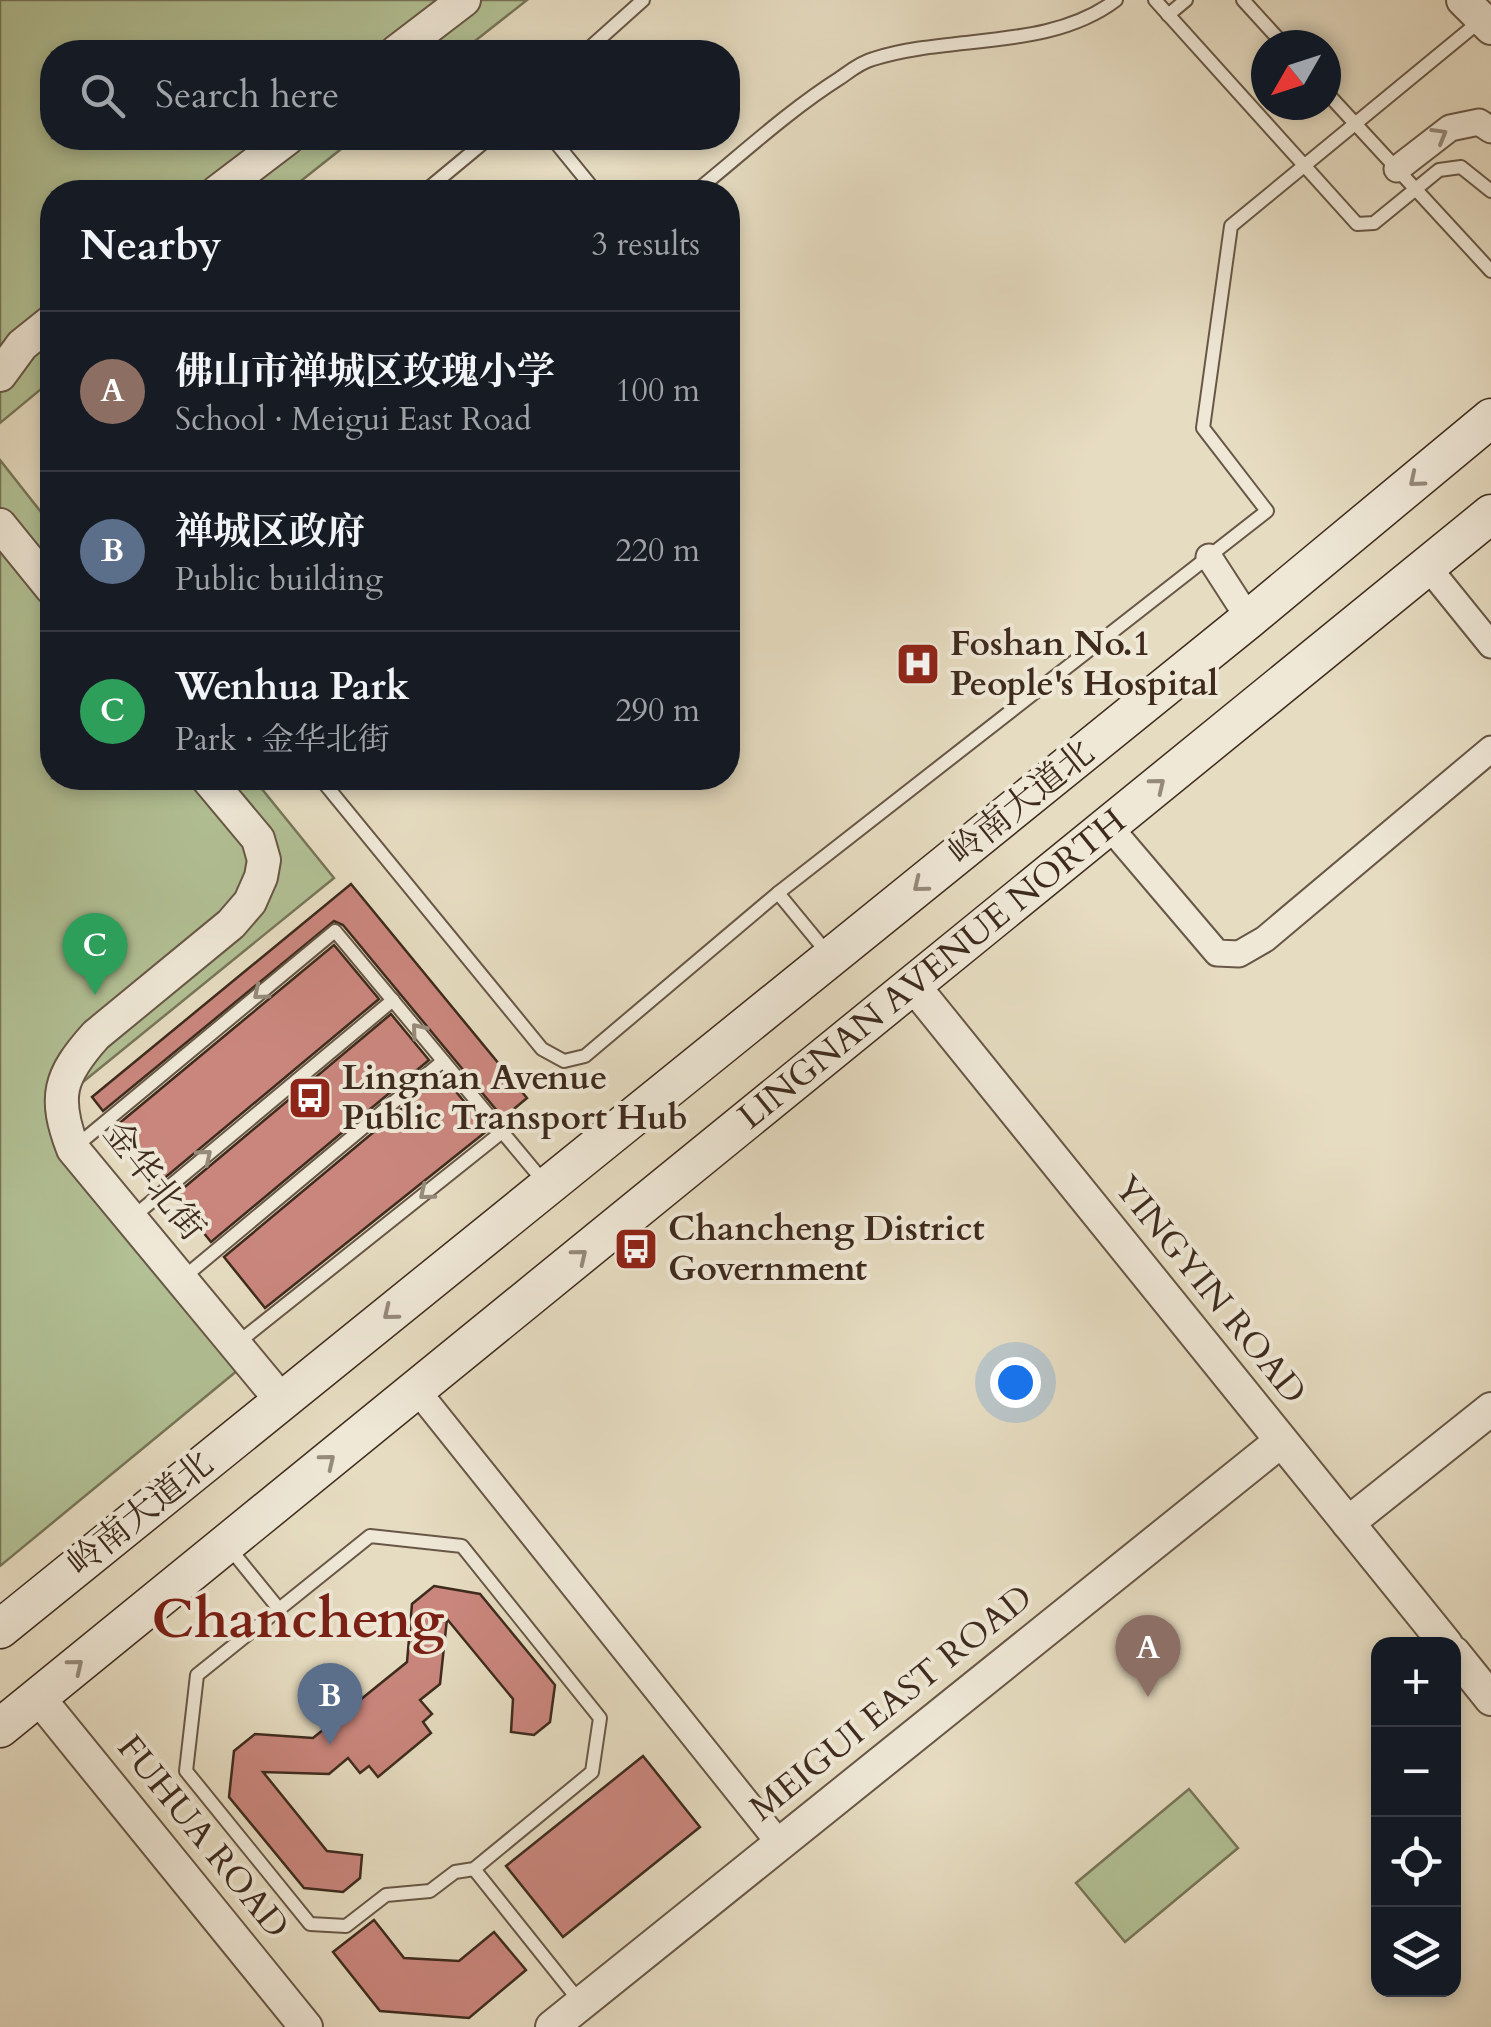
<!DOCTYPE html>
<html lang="en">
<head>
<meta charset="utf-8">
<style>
	body { margin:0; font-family:Cardo,"Noto Serif SC",serif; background:#242831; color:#f1f3f6 }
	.controls { position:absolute; right:30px; bottom:30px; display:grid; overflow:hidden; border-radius:20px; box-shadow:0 5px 15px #0003 }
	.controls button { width:90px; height:90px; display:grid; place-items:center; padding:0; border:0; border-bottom:2px solid #363941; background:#171b24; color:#f1f3f6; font:50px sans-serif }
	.compass { position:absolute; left:1251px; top:30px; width:90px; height:90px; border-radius:50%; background:#171b24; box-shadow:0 5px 15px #0003; rotate:231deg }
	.you { position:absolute; left:1015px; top:1382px; width:35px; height:35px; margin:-25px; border:8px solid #fff; border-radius:50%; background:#1a73e8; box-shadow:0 0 0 15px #1a73e833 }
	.badge { display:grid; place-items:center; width:65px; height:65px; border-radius:50%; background:#ea580c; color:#fff; font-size:32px; font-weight:700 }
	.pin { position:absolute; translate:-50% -82px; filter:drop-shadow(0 2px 5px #0008) }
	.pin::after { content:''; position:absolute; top:52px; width:35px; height:30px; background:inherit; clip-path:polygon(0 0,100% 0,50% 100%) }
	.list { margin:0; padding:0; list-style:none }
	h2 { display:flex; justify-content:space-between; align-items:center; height:130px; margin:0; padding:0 40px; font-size:42px }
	h2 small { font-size:32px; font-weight:400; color:#9ea1a6 }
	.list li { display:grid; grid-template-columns:65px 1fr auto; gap:30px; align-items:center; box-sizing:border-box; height:160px; padding:0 40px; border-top:2px solid #363941 }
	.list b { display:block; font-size:38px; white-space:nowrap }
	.list p { margin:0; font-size:32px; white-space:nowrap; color:#9ea1a6 }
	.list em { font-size:32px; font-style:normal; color:#9ea1a6 }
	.icon { flex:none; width:55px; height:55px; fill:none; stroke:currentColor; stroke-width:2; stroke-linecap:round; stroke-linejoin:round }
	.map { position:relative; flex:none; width:1491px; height:2027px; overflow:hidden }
	.search { position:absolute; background:#171b24; box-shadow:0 5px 15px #0003; left:40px; top:40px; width:700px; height:110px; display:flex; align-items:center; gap:25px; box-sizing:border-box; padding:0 35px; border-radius:40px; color:#9ea1a6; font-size:38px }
	.panel { position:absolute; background:#171b24; box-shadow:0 5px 15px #0003; left:40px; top:180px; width:700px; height:610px; border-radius:40px }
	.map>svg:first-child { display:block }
</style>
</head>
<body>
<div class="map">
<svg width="1491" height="2027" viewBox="0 0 1491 2027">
	<rect width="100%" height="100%" fill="#e6dcc1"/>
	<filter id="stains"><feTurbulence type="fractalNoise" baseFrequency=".002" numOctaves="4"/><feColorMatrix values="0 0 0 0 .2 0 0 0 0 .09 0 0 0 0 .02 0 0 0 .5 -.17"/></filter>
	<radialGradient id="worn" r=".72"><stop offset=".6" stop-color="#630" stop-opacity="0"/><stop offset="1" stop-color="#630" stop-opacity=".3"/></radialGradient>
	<g fill="#b2c195" stroke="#787659" stroke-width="2.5">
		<path d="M 0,0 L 527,0 L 461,52 L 52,52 L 52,138 L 355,138 L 287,192 L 52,192 L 52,380 L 0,423 Z"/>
		<path d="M 0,460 L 52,526 L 52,778 L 253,778 L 334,878 L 46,1112 L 56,1144 L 238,1370 L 0,1566 Z"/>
		<path d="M 1189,1789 L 1238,1848 L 1125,1942 L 1076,1883 Z"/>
	</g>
	<g fill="#ca867d" stroke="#3e2b1d" stroke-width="2.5">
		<path d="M 351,884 L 527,1098 L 503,1118 L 343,925 L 334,921 L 103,1111 L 92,1097 Z"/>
		<path d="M 334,945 L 379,999 L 161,1181 L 116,1126 Z"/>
		<path d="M 391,1014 L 429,1060 L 211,1242 L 174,1196 Z"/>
		<path d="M 442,1075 L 488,1130 L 265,1308 L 224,1257 Z"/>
		<path d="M 434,1586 L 480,1594 L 555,1685 L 550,1722 L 534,1735 L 511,1732 L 513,1699 L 447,1619 L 440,1684 L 420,1700 L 432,1714 L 423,1722 L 431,1733 L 378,1777 L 369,1766 L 360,1773 L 348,1758 L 329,1774 L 263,1772 L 327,1851 L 362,1855 L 360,1878 L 343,1892 L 304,1888 L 229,1797 L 234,1751 L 255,1734 L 313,1738 L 407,1662 L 412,1604 Z"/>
		<path d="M 643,1756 L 700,1827 L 563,1937 L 506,1866 Z"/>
		<path d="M 374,1920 L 404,1958 L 459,1961 L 494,1932 L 526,1970 L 469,2018 L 380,2011 L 333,1952 Z"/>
	</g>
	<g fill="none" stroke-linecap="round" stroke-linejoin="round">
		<defs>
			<g id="service">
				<path d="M 1155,0 L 1357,224 L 1374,223 L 1439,170 L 1461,167 L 1491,191"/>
				<path d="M 1243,0 L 1284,45"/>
				<path d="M 1168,15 L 1186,0"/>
				<path d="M 585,52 L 643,0"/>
				<path d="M 1326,92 L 1491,271"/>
				<path d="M 552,138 L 596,192"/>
				<path d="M 424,192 L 489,138"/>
				<path d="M 695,192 C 742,154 788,111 840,78 C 850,71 861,62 873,59 C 951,34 1049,51 1116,0"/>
				<path d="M 320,778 L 542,1049 L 564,1061 L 585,1056 L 778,893 L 829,955"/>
				<path d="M 778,893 L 1267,511 L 1203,428 L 1231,226 L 1480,21"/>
				<path d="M 75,1147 L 335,931 L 544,1182"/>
				<path d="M 133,1217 L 393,1000"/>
				<path d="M 183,1278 L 443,1061"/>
				<path d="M 235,1345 L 502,1132"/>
				<path d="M 370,1536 L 462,1546 L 600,1718 L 592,1772 L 474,1869 L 455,1872 L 430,1891 L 386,1895 L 346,1926 L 310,1924 L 186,1771 L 197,1675 Z"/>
				<path d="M 227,1545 L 279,1609"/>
				<path d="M 474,1869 L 581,2003"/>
			</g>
			<g id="minor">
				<path d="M 1397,169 L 1450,128 L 1479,122 L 1491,130"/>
				<path d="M 1209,557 L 1249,619"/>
				<path d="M 1427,566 L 1491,645"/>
				<path d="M 1108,825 L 1217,953 L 1239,954 L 1265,939 L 1491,749"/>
				<path d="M 416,1389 L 780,1844"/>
			</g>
			<g id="tertiary">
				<path d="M 1463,0 L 1491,28"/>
				<path d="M 396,52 L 464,0"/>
				<path d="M 217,192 L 288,138"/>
				<path d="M 0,375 L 22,345 L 52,321"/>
				<path d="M 0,525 L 52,589"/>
				<path d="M 207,778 L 258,839 L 264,860 L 261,877 L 250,902 L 231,924 L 96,1035 C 59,1076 53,1097 73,1149 L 281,1400"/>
				<path d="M 913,985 L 1446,1644"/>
				<path d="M 1348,1523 L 1491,1409"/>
				<path d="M 1454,1653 L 1491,1699"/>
				<path d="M 38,1697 L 306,2027"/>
				<path d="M 552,2027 L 1281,1441"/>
			</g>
			<g id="secondary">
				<path d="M 0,1629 L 1249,619 L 1491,418"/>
				<path d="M 0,1728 L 1491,514"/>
			</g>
		</defs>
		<use href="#service" stroke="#685746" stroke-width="16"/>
		<use href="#minor" stroke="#685746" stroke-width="29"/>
		<use href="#tertiary" stroke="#685746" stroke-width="36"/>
		<use href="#secondary" stroke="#3e2b1d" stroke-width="41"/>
		<use href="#service" stroke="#efe8d7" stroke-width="12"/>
		<use href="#minor" stroke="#efe8d7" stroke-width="25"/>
		<use href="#tertiary" stroke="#efe8d7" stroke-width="32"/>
		<use href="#secondary" stroke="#efe8d7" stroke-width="38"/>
	</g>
	<defs><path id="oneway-chevron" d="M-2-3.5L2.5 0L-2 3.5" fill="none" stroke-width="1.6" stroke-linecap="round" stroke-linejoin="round" transform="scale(2.5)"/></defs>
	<g stroke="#968a7a">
		<use href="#oneway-chevron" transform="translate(1440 135) rotate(-30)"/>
		<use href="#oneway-chevron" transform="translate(1416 480) rotate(140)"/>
		<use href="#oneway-chevron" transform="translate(1158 785) rotate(-39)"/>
		<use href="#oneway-chevron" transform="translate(920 885) rotate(141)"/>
		<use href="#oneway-chevron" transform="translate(260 993) rotate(140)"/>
		<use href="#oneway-chevron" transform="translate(418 1030) rotate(-130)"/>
		<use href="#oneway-chevron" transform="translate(205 1156) rotate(-40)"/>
		<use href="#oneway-chevron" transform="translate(426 1193) rotate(141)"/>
		<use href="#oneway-chevron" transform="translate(580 1256) rotate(-39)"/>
		<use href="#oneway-chevron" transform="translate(390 1313) rotate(141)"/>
		<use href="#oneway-chevron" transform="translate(328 1461) rotate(-39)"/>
		<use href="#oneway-chevron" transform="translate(76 1666) rotate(-39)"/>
	</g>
	<defs>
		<symbol id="hospital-square" viewBox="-11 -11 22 22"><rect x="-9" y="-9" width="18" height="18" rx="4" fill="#8f2418" stroke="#efe8d7"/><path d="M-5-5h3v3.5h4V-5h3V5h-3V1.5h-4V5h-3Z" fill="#fff"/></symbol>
		<symbol id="bus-square" viewBox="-11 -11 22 22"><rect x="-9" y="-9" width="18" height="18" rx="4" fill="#8f2418" stroke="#efe8d7"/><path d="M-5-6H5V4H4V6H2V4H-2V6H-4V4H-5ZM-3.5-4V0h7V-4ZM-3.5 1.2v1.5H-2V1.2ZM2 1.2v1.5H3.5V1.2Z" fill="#fff"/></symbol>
	</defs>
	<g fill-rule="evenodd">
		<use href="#hospital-square" x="893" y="639" width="50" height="50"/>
		<use href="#bus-square" x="285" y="1073" width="50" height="50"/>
		<use href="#bus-square" x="611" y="1224" width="50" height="50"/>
	</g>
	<g text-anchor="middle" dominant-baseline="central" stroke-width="8" stroke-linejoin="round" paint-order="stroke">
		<g font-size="35" font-weight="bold" fill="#3e2b1d" stroke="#efe8d7" text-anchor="start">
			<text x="950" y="644">Foshan No.1<tspan x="950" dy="40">People's Hospital</tspan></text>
			<text x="342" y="1078">Lingnan Avenue<tspan x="342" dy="40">Public Transport Hub</tspan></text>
			<text x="668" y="1229">Chancheng District<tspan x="668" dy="40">Government</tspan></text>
		</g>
		<g font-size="35" fill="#3e2b1d" stroke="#efe8d7">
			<text transform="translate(1021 803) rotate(-39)">岭南大道北</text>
			<text transform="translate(932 969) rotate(-39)">LINGNAN AVENUE NORTH</text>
			<text transform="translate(154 1181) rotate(52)">金华北街</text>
			<text transform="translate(1210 1290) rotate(51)">YINGYIN ROAD</text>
			<text transform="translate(140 1514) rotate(-39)">岭南大道北</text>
			<text transform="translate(891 1703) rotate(-39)">MEIGUI EAST ROAD</text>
			<text transform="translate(203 1837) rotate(51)">FUHUA ROAD</text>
		</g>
		<g font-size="55" font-weight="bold" fill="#7a1f14" stroke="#efe8d7">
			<text x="298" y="1620">Chancheng</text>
		</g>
	</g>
	<rect width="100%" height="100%" filter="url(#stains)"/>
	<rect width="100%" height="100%" fill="url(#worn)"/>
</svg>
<div class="controls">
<button>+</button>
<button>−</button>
<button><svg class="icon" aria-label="locate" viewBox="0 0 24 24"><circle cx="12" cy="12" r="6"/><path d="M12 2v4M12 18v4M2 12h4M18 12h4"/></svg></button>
<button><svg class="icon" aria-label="layers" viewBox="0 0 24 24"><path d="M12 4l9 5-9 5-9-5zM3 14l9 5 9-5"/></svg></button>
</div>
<svg class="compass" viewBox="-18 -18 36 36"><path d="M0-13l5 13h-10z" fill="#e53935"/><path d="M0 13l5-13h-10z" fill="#9ea1a6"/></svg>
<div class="you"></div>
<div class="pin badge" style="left:1148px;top:1697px;background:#8d6e63">A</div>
<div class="pin badge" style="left:330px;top:1745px;background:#5c6f8a">B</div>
<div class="pin badge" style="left:95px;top:995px;background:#2e9e5b">C</div>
<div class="search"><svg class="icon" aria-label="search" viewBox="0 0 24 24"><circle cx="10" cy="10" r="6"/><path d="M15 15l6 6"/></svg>Search here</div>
<section class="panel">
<h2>Nearby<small>3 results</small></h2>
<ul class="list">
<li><span class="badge" style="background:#8d6e63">A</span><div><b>佛山市禅城区玫瑰小学</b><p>School · Meigui East Road</p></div><em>100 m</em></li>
<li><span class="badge" style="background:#5c6f8a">B</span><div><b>禅城区政府</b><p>Public building</p></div><em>220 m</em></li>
<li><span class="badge" style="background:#2e9e5b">C</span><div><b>Wenhua Park</b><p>Park · 金华北街</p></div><em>290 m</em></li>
</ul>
</section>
</div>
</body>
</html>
